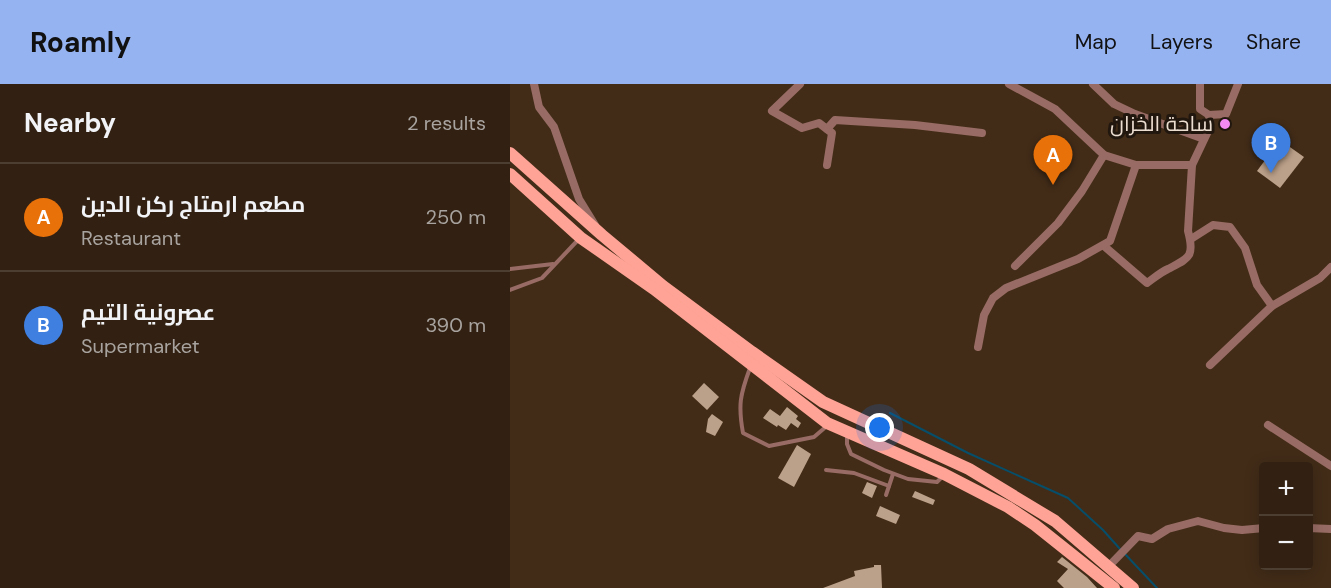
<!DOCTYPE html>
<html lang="en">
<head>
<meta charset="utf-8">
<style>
	body { margin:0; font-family:"DM Sans",Cairo,sans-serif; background:#3d2e20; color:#f1f3f6 }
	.controls { position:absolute; right:18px; bottom:18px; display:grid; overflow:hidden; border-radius:6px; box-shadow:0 3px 15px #0003 }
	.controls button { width:54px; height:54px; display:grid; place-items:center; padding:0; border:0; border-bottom:2px solid #4d3e32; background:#322112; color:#f1f3f6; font:30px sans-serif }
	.you { position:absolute; left:370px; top:344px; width:21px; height:21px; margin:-15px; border:4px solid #fff; border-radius:50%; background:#1a73e8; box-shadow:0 0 0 9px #1a73e833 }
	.badge { display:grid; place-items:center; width:39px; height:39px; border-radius:50%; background:#95b2f1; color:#fff; font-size:20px; font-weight:700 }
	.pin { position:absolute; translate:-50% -50px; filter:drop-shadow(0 2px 3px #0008) }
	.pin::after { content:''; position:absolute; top:32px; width:21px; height:18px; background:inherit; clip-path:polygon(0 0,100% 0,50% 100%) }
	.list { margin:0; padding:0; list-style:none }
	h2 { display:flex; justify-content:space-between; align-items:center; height:78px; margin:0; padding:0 24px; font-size:26px }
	h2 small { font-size:20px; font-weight:400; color:#a8a39f }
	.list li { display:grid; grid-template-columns:39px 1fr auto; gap:18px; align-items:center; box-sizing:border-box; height:108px; padding:0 24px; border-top:2px solid #4d3e32 }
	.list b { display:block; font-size:22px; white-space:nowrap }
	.list p { margin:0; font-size:20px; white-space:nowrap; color:#a8a39f }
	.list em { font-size:20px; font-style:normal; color:#a8a39f }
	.map { position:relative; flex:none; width:821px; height:504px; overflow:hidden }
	header { display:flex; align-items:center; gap:36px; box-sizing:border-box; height:84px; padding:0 30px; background:#95b2f1; color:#111 }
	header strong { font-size:28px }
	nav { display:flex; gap:33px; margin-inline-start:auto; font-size:21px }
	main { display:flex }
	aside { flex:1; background:#322112 }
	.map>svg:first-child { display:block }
</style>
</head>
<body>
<header>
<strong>Roamly</strong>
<nav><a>Map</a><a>Layers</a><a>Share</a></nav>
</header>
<main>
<aside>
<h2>Nearby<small>2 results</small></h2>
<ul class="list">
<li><span class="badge" style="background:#e8710a">A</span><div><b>مطعم ارمتاج ركن الدين</b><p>Restaurant</p></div><em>250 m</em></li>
<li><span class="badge" style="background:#3f7fe0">B</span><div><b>عصرونية التيم</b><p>Supermarket</p></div><em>390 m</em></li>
</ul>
</aside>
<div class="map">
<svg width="821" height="504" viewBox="0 0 821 504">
	<rect width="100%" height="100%" fill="#422c18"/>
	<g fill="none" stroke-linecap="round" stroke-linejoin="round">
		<g stroke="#064e69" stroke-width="2">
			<path d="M 380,329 L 458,369 L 558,414 L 593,446 L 610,465"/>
			<path d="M 614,469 L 647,504"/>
		</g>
	</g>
	<g fill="#bca18a">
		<path d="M 770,56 L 794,73 L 770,104 L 747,87 Z"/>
		<path d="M 194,299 L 209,313 L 197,326 L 182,312 Z"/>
		<path d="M 277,323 L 288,332 L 286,335 L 291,339 L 288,344 L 281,339 L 276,346 L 268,341 L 267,343 L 253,334 L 260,325 L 270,332 Z"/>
		<path d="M 202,330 L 213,338 L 205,352 L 196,348 L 198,335 Z"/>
		<path d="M 287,361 L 301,370 L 284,403 L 268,394 Z"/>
		<path d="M 357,398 L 367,402 L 362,414 L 352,409 Z"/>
		<path d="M 405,407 L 425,416 L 423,421 L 402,413 Z"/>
		<path d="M 370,422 L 390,431 L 386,440 L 366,432 Z"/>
		<path d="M 552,473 L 577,493 L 587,504 L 554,504 L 547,497 L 558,485 L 547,478 Z"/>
		<path d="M 364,481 L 371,481 L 372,504 L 313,504 L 345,492 L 344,487 L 364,483 Z"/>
	</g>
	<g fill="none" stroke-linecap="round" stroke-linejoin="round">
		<g stroke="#986c64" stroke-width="4">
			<path d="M 0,185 L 43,180"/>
			<path d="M 0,206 L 32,194 L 68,156"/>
			<path d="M 240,284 C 230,311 228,321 233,349 L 259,362 L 304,353 L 318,341"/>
			<path d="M 337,349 L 337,360 L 341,370 L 374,386 L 398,395 L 427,398 L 433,392"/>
			<path d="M 316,386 L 344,389 L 379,402"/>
			<path d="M 376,411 L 383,390"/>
		</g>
		<g stroke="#986c64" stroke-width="8">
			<path d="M 24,0 L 29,23 L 44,43 L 69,115 L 85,141"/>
			<path d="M 290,0 L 262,27 L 292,44 L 309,39 L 322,49 L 317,81"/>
			<path d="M 499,0 L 545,25 L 594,71 L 626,81 L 682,81 L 700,43 L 699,31 L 690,25 L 690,0"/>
			<path d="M 583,0 L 604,20 L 625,30 L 694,55"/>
			<path d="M 699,31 L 716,30 L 728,0"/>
			<path d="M 317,45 L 325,36 L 405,41 L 472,49"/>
			<path d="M 681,155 L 703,141 L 720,143 L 735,164 L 747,201 L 762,222"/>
			<path d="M 594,162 L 637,199 C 644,194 651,188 658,185 C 679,174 685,173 678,147 L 682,81"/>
			<path d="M 505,182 L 548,139 L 572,107 L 594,71"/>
			<path d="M 468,263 L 474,231 L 483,214 L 496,204 L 568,175 L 600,157 L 626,81"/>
			<path d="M 700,281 L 762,222 L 810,194 L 821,183"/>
			<path d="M 758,341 L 821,382"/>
			<path d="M 798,444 L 821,445"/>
			<path d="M 598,483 L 628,452 L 642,455 L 658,445 L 688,437 L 714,444 L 732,446 L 754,444"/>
		</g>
		<g stroke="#fea395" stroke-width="12">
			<path d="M 0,69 L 92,151 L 153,202 L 242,268 L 313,318 L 459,385 L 545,437 L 623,504"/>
			<path d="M 0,90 L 71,154 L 144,205 L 317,339 L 434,390 L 498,423 L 525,441 L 604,504"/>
		</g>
	</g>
	<circle fill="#f28af2" stroke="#21170e" stroke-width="2" cx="715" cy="40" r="6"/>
	<g text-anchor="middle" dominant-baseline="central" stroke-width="6" stroke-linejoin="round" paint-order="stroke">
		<g font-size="21" fill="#ecddd1" stroke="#21170e" text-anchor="end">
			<text x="703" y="40">ساحة الخزان</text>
		</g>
	</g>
</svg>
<div class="controls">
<button>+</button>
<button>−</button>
</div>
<div class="you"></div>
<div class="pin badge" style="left:543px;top:101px;background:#e8710a">A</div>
<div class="pin badge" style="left:761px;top:89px;background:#3f7fe0">B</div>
</div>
</main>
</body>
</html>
